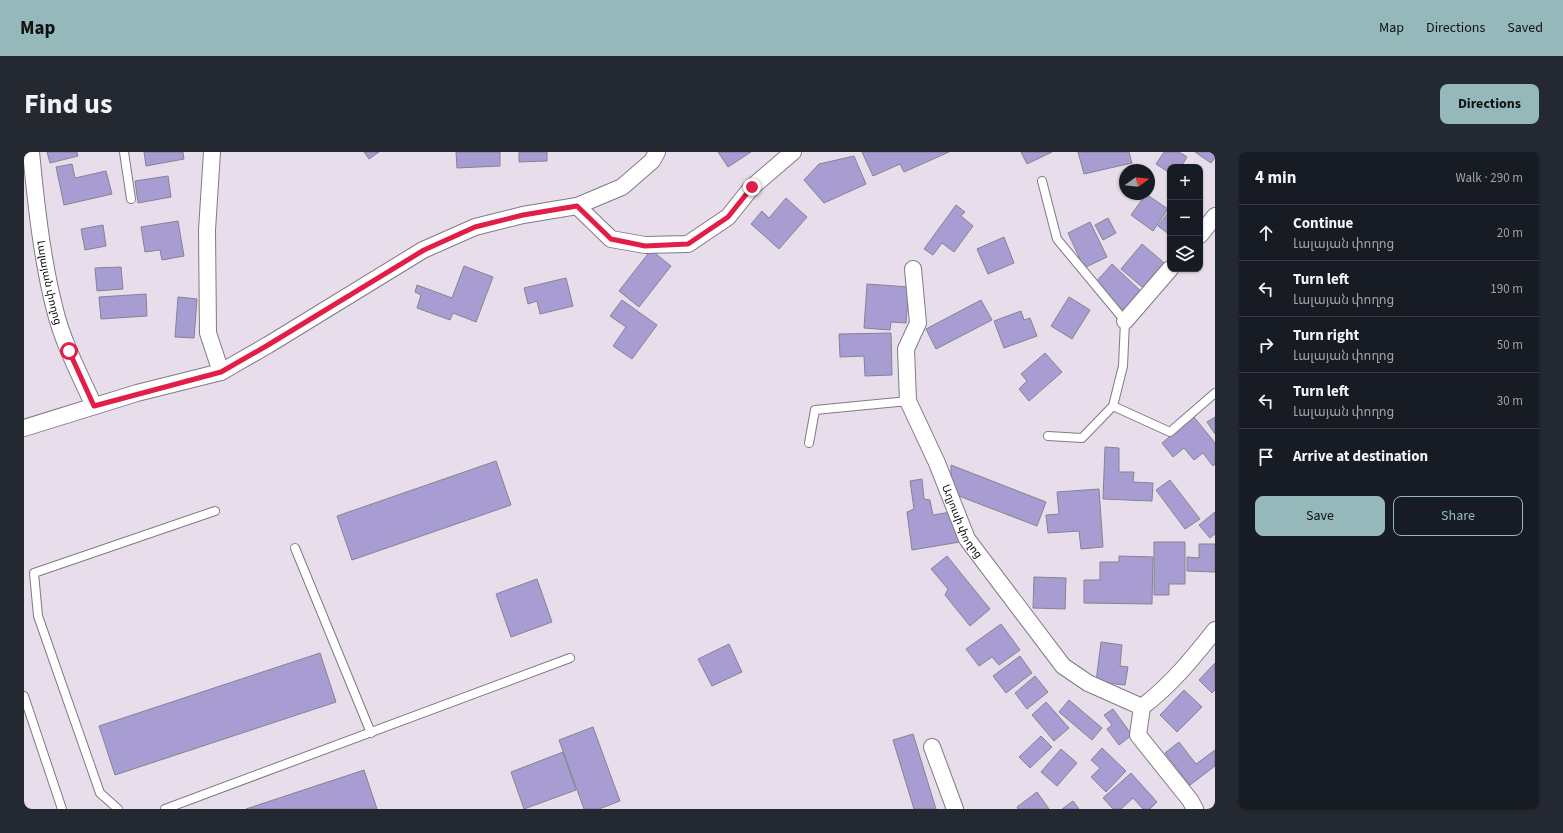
<!DOCTYPE html>
<html lang="en">
<head>
<meta charset="utf-8">
<style>
	body { margin:0; font-family:"Source Sans 3","Noto Sans Armenian",sans-serif; background:#242831; color:#f1f3f6 }
	.controls { position:absolute; right:12px; top:12px; display:grid; overflow:hidden; border-radius:8px; box-shadow:0 1px 3px #0004 }
	.controls button { width:36px; height:36px; display:grid; place-items:center; padding:0; border:0; border-bottom:1px solid #363941; background:#171b24; color:#f1f3f6; font:20px sans-serif }
	.compass { position:absolute; left:1095px; top:12px; width:36px; height:36px; border-radius:50%; background:#171b24; box-shadow:0 1px 3px #0004; rotate:75deg }
	.stop { position:absolute; width:12px; height:12px; margin:-9px; border:3px solid #e11d48; border-radius:50%; background:#fff }
	.stop.end { background:#e11d48; border-color:#fff; box-shadow:0 1px 4px #0008 }
	.list { margin:0; padding:0; list-style:none }
	h2 { display:flex; justify-content:space-between; align-items:center; height:52px; margin:0; padding:0 16px; font-size:17px }
	h2 small { font-size:13px; font-weight:400; color:#9ea1a6 }
	.list li { display:grid; grid-template-columns:26px 1fr auto; gap:12px; align-items:center; box-sizing:border-box; height:56px; padding:0 16px; border-top:1px solid #363941 }
	.list b { display:block; font-size:15px; white-space:nowrap }
	.list p { margin:0; font-size:13px; white-space:nowrap; color:#9ea1a6 }
	.list em { font-size:13px; font-style:normal; color:#9ea1a6 }
	.actions { display:flex; gap:8px; padding:12px 16px }
	.actions a { flex:1; padding:9px 0; border:1px solid #95b8bb; border-radius:8px; text-align:center; font-size:14px; color:#95b8bb }
	.actions .main { background:#95b8bb; color:#111 }
	.icon { flex:none; width:22px; height:22px; fill:none; stroke:currentColor; stroke-width:2; stroke-linecap:round; stroke-linejoin:round }
	.map { position:relative; flex:none; width:1191px; height:657px; overflow:hidden; border-radius:8px }
	header { display:flex; align-items:center; gap:24px; box-sizing:border-box; height:56px; padding:0 20px; background:#95b8bb; color:#111 }
	header strong { font-size:19px }
	nav { display:flex; gap:22px; margin-inline-start:auto; font-size:14px }
	.intro { display:flex; align-items:center; justify-content:space-between; box-sizing:border-box; height:96px; padding:0 24px }
	h1 { margin:0; font-size:28px }
	.button { padding:10px 18px; border-radius:8px; background:#95b8bb; color:#111; font-size:14px; font-weight:700 }
	main { display:flex; gap:24px; padding:0 24px }
	aside { flex:1; background:#171b24; border-radius:8px; box-shadow:0 1px 3px #0004 }
	.map>svg:first-child { display:block }
</style>
</head>
<body>
<header>
<strong>Map</strong>
<nav><a>Map</a><a>Directions</a><a>Saved</a></nav>
</header>
<div class="intro"><h1>Find us</h1><a class="button">Directions</a></div>
<main>
<div class="map">
<svg width="1191" height="657" viewBox="0 0 1191 657">
	<rect width="100%" height="100%" fill="#e8deeb"/>
	<g fill="#a89dd2" stroke="#858391">
		<path d="M 23,0 L 53,0 L 54,4 L 26,11 Z"/>
		<path d="M 120,0 L 159,0 L 160,7 L 122,14 Z"/>
		<path d="M 340,0 L 355,0 L 345,7 Z"/>
		<path d="M 432,0 L 476,0 L 476,14 L 433,16 Z"/>
		<path d="M 495,0 L 523,0 L 523,9 L 495,10 Z"/>
		<path d="M 694,0 L 727,0 L 704,15 Z"/>
		<path d="M 838,0 L 925,0 L 880,20 L 876,12 L 849,24 Z"/>
		<path d="M 997,0 L 1028,0 L 1003,12 Z"/>
		<path d="M 1054,0 L 1105,0 L 1108,11 L 1060,22 Z"/>
		<path d="M 1140,0 L 1155,0 L 1163,5 L 1157,15 L 1146,15 L 1146,21 L 1132,12 Z"/>
		<path d="M 1171,0 L 1191,0 L 1191,6 L 1187,11 Z"/>
		<path d="M 830,4 L 842,32 L 800,51 L 780,28 L 795,12 Z"/>
		<path d="M 48,12 L 51,26 L 82,19 L 88,42 L 40,53 L 32,15 Z"/>
		<path d="M 144,24 L 147,45 L 114,51 L 111,29 Z"/>
		<path d="M 1122,42 L 1144,57 L 1129,79 L 1107,63 Z"/>
		<path d="M 762,46 L 783,65 L 755,97 L 727,72 L 738,59 L 745,66 Z"/>
		<path d="M 932,53 L 941,60 L 937,64 L 949,74 L 930,100 L 918,91 L 909,103 L 900,97 Z"/>
		<path d="M 1146,58 L 1146,83 L 1134,74 Z"/>
		<path d="M 1084,66 L 1092,81 L 1079,88 L 1071,73 Z"/>
		<path d="M 154,69 L 160,104 L 138,108 L 136,98 L 121,100 L 117,75 Z"/>
		<path d="M 1066,70 L 1083,105 L 1060,116 L 1044,81 Z"/>
		<path d="M 79,73 L 82,94 L 61,98 L 57,77 Z"/>
		<path d="M 980,85 L 990,111 L 964,122 L 953,97 Z"/>
		<path d="M 1118,92 L 1145,115 L 1124,140 L 1097,117 Z"/>
		<path d="M 627,98 L 647,114 L 615,155 L 595,139 Z"/>
		<path d="M 1088,112 L 1121,143 L 1103,162 L 1070,132 Z"/>
		<path d="M 440,114 L 469,125 L 452,170 L 429,161 L 426,168 L 393,156 L 397,143 L 391,140 L 393,133 L 428,146 Z"/>
		<path d="M 97,115 L 99,137 L 73,139 L 71,116 Z"/>
		<path d="M 542,126 L 549,154 L 516,162 L 513,149 L 504,152 L 500,136 Z"/>
		<path d="M 843,132 L 885,135 L 882,171 L 867,170 L 866,178 L 840,176 Z"/>
		<path d="M 122,142 L 123,164 L 77,167 L 75,145 Z"/>
		<path d="M 154,145 L 173,147 L 170,186 L 151,185 Z"/>
		<path d="M 1045,145 L 1066,158 L 1048,187 L 1027,174 Z"/>
		<path d="M 598,148 L 633,173 L 608,207 L 589,194 L 602,175 L 586,164 Z"/>
		<path d="M 957,148 L 968,168 L 912,197 L 902,177 Z"/>
		<path d="M 997,159 L 1000,168 L 1006,166 L 1013,184 L 980,196 L 970,169 Z"/>
		<path d="M 867,181 L 868,223 L 841,224 L 840,204 L 816,205 L 815,182 Z"/>
		<path d="M 1021,201 L 1038,220 L 1005,249 L 995,237 L 1003,229 L 997,222 Z"/>
		<path d="M 1170,265 L 1191,291 L 1191,312 L 1189,314 L 1179,301 L 1170,308 L 1160,296 L 1149,305 L 1138,291 Z"/>
		<path d="M 1191,265 L 1191,282 L 1183,270 Z"/>
		<path d="M 1081,295 L 1095,296 L 1095,320 L 1110,320 L 1109,330 L 1129,331 L 1128,349 L 1079,347 Z"/>
		<path d="M 472,309 L 487,353 L 328,408 L 313,364 Z"/>
		<path d="M 927,313 L 1022,350 L 1013,374 L 927,341 Z"/>
		<path d="M 898,327 L 900,347 L 906,348 L 909,363 L 927,360 L 936,390 L 888,398 L 883,360 L 890,357 L 886,329 Z"/>
		<path d="M 1146,328 L 1176,367 L 1161,377 L 1132,338 Z"/>
		<path d="M 1075,337 L 1079,395 L 1057,397 L 1055,379 L 1024,381 L 1022,363 L 1035,362 L 1033,340 Z"/>
		<path d="M 1191,360 L 1191,382 L 1186,386 L 1175,373 Z"/>
		<path d="M 1130,390 L 1161,390 L 1161,432 L 1145,432 L 1145,443 L 1130,443 Z"/>
		<path d="M 1175,392 L 1191,392 L 1191,420 L 1163,419 L 1163,405 L 1175,406 Z"/>
		<path d="M 923,404 L 966,457 L 946,474 L 921,443 L 924,437 L 907,417 Z"/>
		<path d="M 1095,404 L 1129,405 L 1128,452 L 1060,451 L 1060,428 L 1076,428 L 1076,410 L 1095,410 Z"/>
		<path d="M 1010,425 L 1042,426 L 1041,457 L 1009,456 Z"/>
		<path d="M 513,427 L 528,470 L 487,485 L 472,442 Z"/>
		<path d="M 977,472 L 996,498 L 975,513 L 968,505 L 955,514 L 942,497 Z"/>
		<path d="M 1077,490 L 1098,493 L 1096,514 L 1104,515 L 1101,533 L 1072,530 Z"/>
		<path d="M 705,492 L 718,520 L 688,534 L 674,507 Z"/>
		<path d="M 296,501 L 312,550 L 91,623 L 75,574 Z"/>
		<path d="M 996,504 L 1008,521 L 982,541 L 969,524 Z"/>
		<path d="M 1191,511 L 1191,538 L 1188,541 L 1175,528 Z"/>
		<path d="M 1011,524 L 1024,540 L 1003,557 L 991,541 Z"/>
		<path d="M 1160,538 L 1178,555 L 1153,580 L 1136,563 Z"/>
		<path d="M 1045,548 L 1078,576 L 1068,588 L 1035,560 Z"/>
		<path d="M 1022,550 L 1045,576 L 1030,589 L 1008,563 Z"/>
		<path d="M 1089,557 L 1108,583 L 1095,593 L 1083,577 L 1088,573 L 1080,563 Z"/>
		<path d="M 569,575 L 596,649 L 575,657 L 560,657 L 535,588 Z"/>
		<path d="M 889,582 L 912,657 L 890,657 L 869,588 Z"/>
		<path d="M 1017,584 L 1028,595 L 1006,616 L 995,605 Z"/>
		<path d="M 1155,590 L 1172,612 L 1191,598 L 1191,614 L 1166,633 L 1141,601 Z"/>
		<path d="M 1078,596 L 1102,619 L 1082,640 L 1067,625 L 1076,616 L 1067,608 Z"/>
		<path d="M 1037,597 L 1053,611 L 1033,634 L 1017,620 Z"/>
		<path d="M 539,600 L 552,638 L 500,657 L 487,620 Z"/>
		<path d="M 340,618 L 353,657 L 222,657 Z"/>
		<path d="M 1107,621 L 1133,650 L 1126,657 L 1119,657 L 1109,646 L 1097,657 L 1089,657 L 1079,646 Z"/>
		<path d="M 1013,640 L 1025,657 L 994,657 L 993,655 Z"/>
		<path d="M 1049,649 L 1055,657 L 1038,657 Z"/>
	</g>
	<g fill="none" stroke-linecap="round" stroke-linejoin="round">
		<defs>
			<g id="lane">
				<path d="M 100,0 L 107,47"/>
				<path d="M 1018,29 L 1033,87 L 1101,169 L 1099,214 L 1089,254 L 1058,286 L 1024,284"/>
				<path d="M 1089,254 L 1146,280 L 1191,241"/>
				<path d="M 785,291 L 791,258 L 884,249"/>
				<path d="M 271,396 L 347,581"/>
				<path d="M 0,544 L 38,657"/>
				<path d="M 94,657 L 76,641 L 14,464 L 10,421 L 191,359"/>
				<path d="M 141,657 L 546,506"/>
			</g>
			<g id="street">
				<path id="s1" d="M 7,0 C 12,51 18,108 31,158 C 39,191 56,223 70,254"/>
				<path d="M 188,0 L 183,78 L 184,181 L 197,220"/>
				<path d="M 553,54 L 587,87 L 621,93 L 664,92 L 704,65 L 728,35 L 769,0"/>
				<path d="M 1176,83 L 1191,64"/>
				<path id="s2" d="M 889,117 L 894,171 L 882,197 L 884,249 L 913,311 L 943,387 L 1039,514 L 1064,531 L 1118,555"/>
				<path d="M 1101,169 L 1146,117"/>
				<path d="M 0,276 L 113,241 L 197,220 L 244,193 L 399,98 L 451,75 L 499,63 L 553,54 L 598,35 L 628,9 L 633,0"/>
				<path d="M 908,595 L 931,657"/>
				<path d="M 1171,657 L 1166,648 L 1114,583 L 1118,555 C 1147,533 1169,506 1191,478"/>
			</g>
		</defs>
		<use href="#lane" stroke="#827985" stroke-width="10"/>
		<use href="#street" stroke="#827985" stroke-width="18"/>
		<use href="#lane" stroke="#fff" stroke-width="8"/>
		<use href="#street" stroke="#fff" stroke-width="16"/>
	</g>
	<g fill="none" stroke-linecap="round" stroke-linejoin="round">
		<path stroke="#e11d48" stroke-width="5" d="M 45,199 L 70,254 L 197,220 L 244,193 L 400,98 L 451,75 L 499,63 L 553,54 L 587,87 L 621,94 L 664,92 L 704,65 L 728,35"/>
	</g>
	<g text-anchor="middle" dominant-baseline="central" stroke-width="4" stroke-linejoin="round" paint-order="stroke">
		<g font-size="11" fill="#0e0b0f" stroke="#fff">
			<text stroke="none"><textPath href="#s1" startOffset="132">Լալայան փողոց</textPath></text>
			<text stroke="none"><textPath href="#s2" startOffset="267">Աղյուսի փողոց</textPath></text>
		</g>
	</g>
</svg>
<div class="controls">
<button>+</button>
<button>−</button>
<button><svg class="icon" aria-label="layers" viewBox="0 0 24 24"><path d="M12 4l9 5-9 5-9-5zM3 14l9 5 9-5"/></svg></button>
</div>
<svg class="compass" viewBox="-18 -18 36 36"><path d="M0-13l5 13h-10z" fill="#e53935"/><path d="M0 13l5-13h-10z" fill="#9ea1a6"/></svg>
<div class="stop" style="left:45px;top:199px"></div>
<div class="stop end" style="left:728px;top:35px"></div>
</div>
<aside>
<h2>4 min<small>Walk · 290 m</small></h2>
<ul class="list">
<li><svg class="icon" aria-label="ahead" viewBox="0 0 24 24"><path d="M12 20V5M6 11l6-6 6 6"/></svg><div><b>Continue</b><p>Լալայան փողոց</p></div><em>20 m</em></li>
<li><svg class="icon" aria-label="left" viewBox="0 0 24 24"><path d="M17 20v-9H6M10 6l-5 5 5 5"/></svg><div><b>Turn left</b><p>Լալայան փողոց</p></div><em>190 m</em></li>
<li><svg class="icon" aria-label="right" viewBox="0 0 24 24"><path d="M7 20v-9h11M14 6l5 5-5 5"/></svg><div><b>Turn right</b><p>Լալայան փողոց</p></div><em>50 m</em></li>
<li><svg class="icon" aria-label="left" viewBox="0 0 24 24"><path d="M17 20v-9H6M10 6l-5 5 5 5"/></svg><div><b>Turn left</b><p>Լալայան փողոց</p></div><em>30 m</em></li>
<li><svg class="icon" aria-label="arrive" viewBox="0 0 24 24"><path d="M6 21V4h12l-3 4 3 4H6"/></svg><div><b>Arrive at destination</b></div></li>
</ul>
<div class="actions"><a class="main">Save</a><a>Share</a></div>
</aside>
</main>
</body>
</html>
